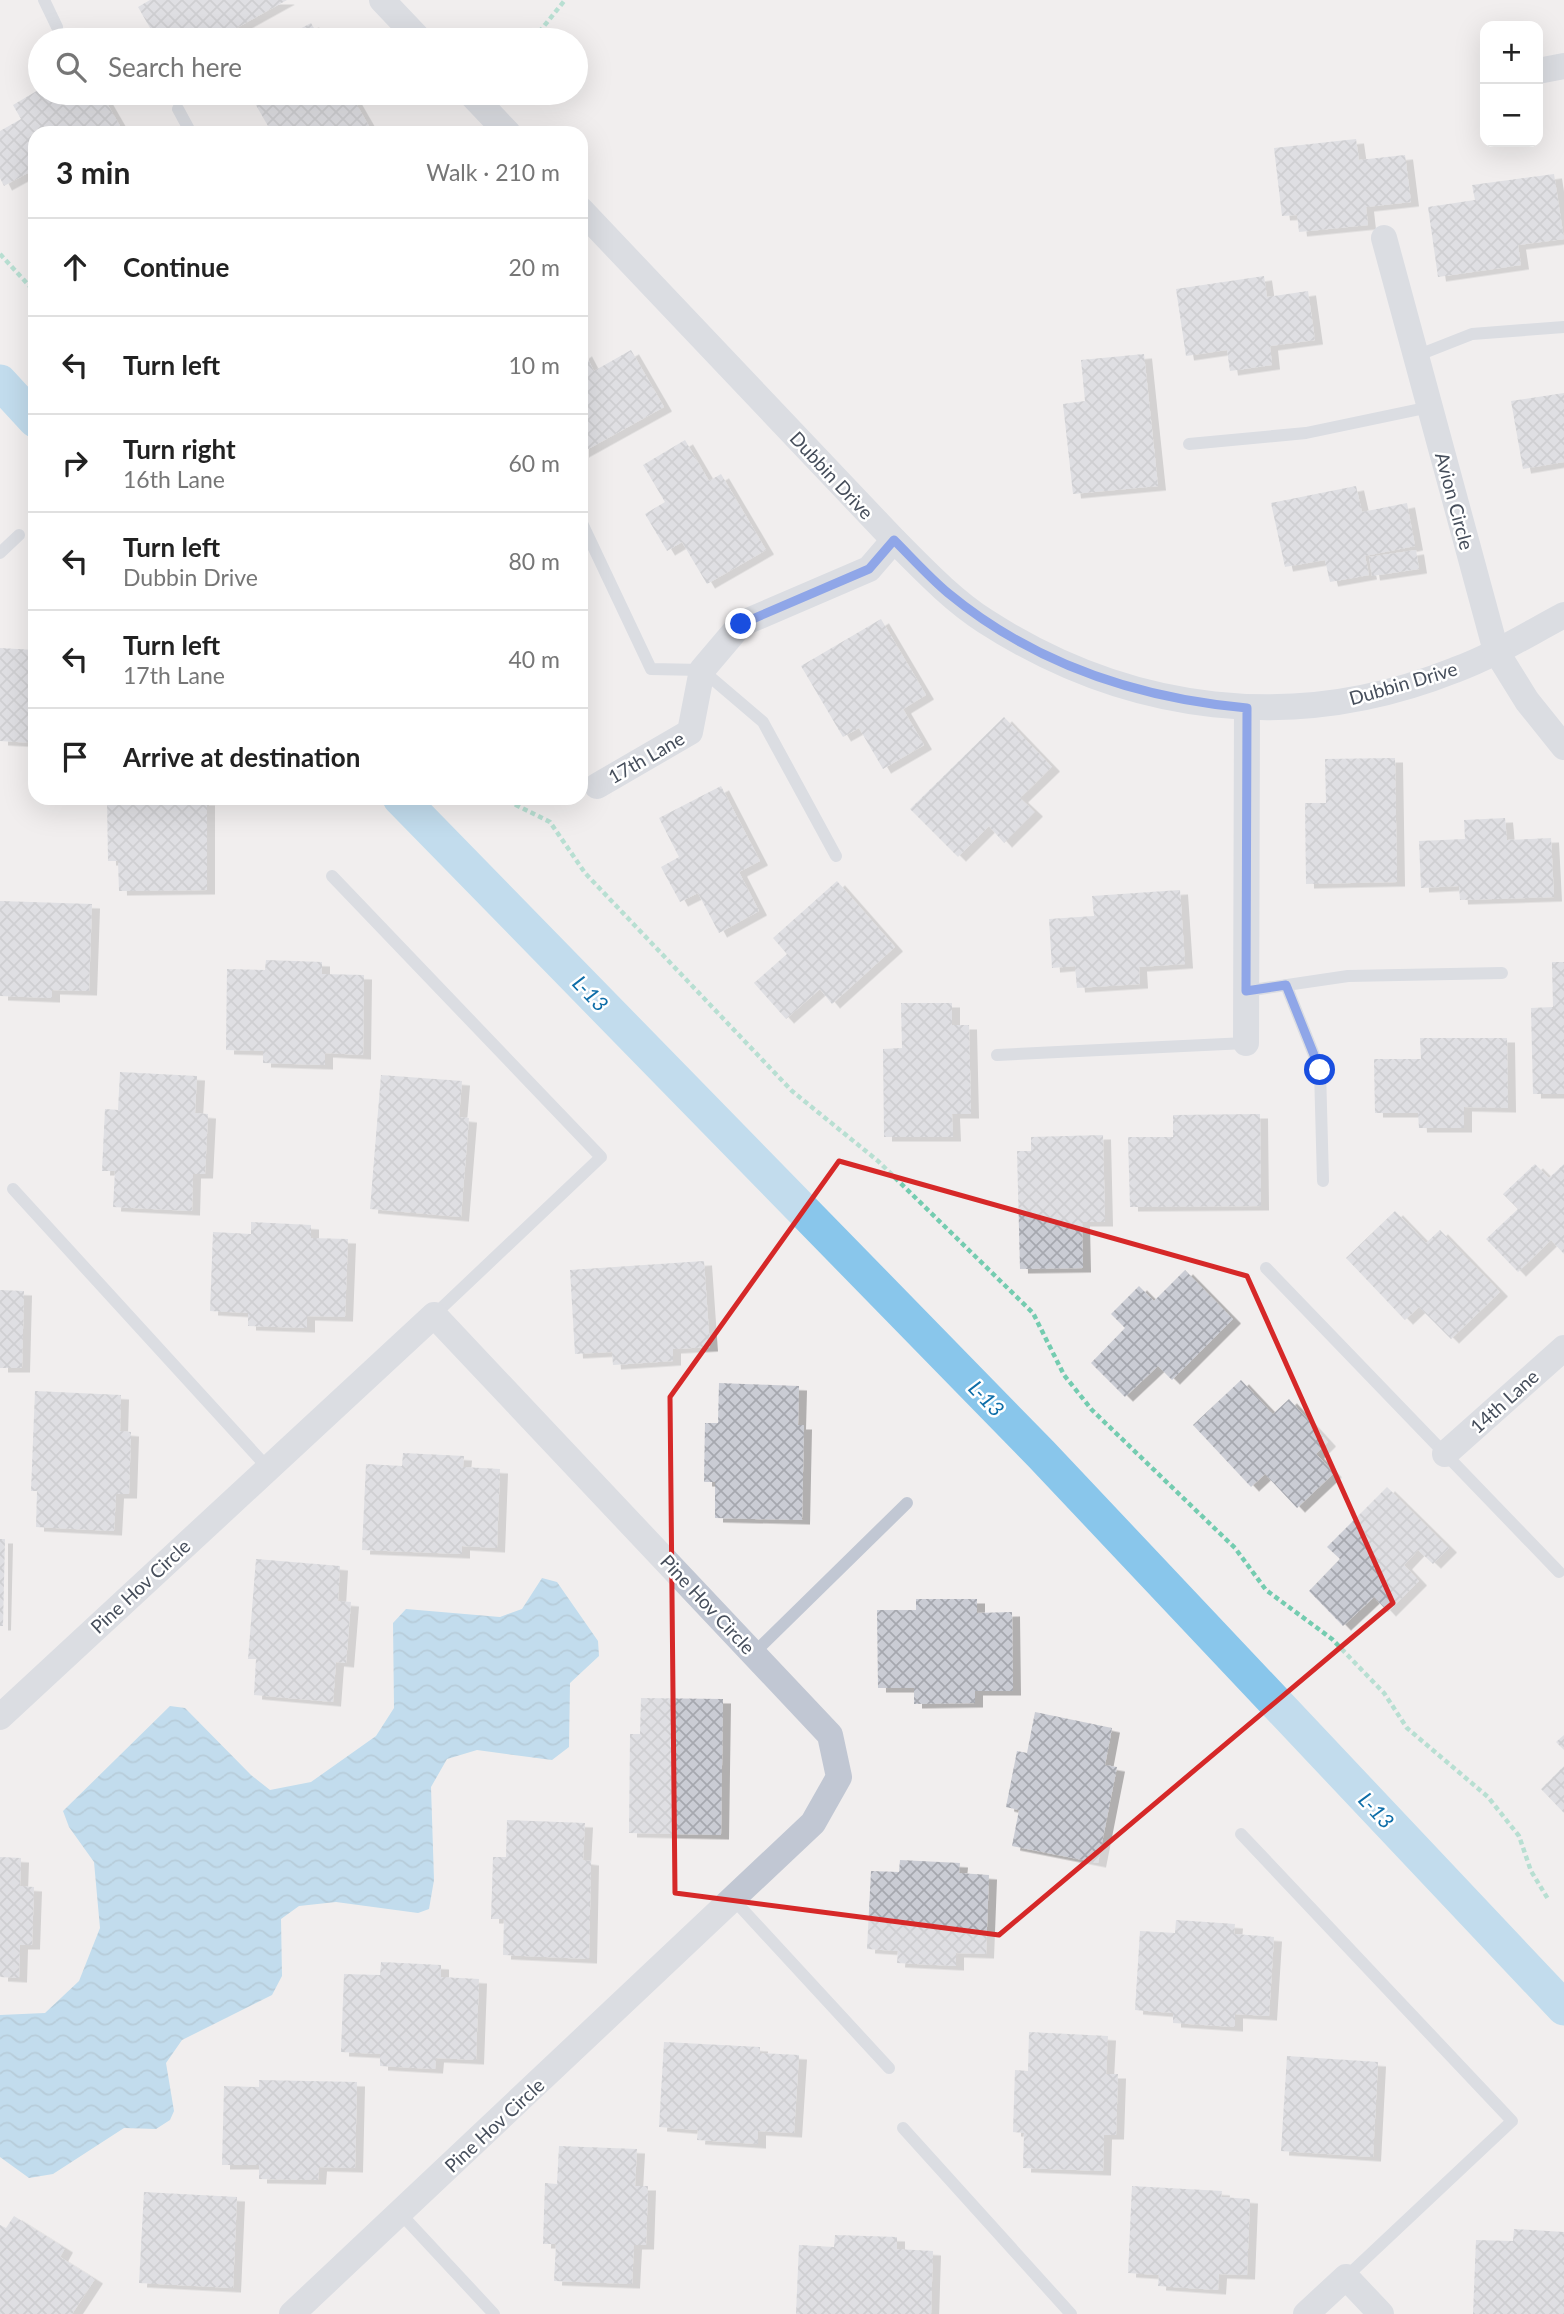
<!DOCTYPE html>
<html lang="en">
<head>
<meta charset="utf-8">
<style>
	body { margin:0; font-family:Lato,sans-serif; background:#f2f2f2; color:#222 }
	.controls { position:absolute; right:21px; top:21px; display:grid; overflow:hidden; border-radius:14px; box-shadow:0 7px 28px #0002 }
	.controls button { width:63px; height:63px; display:grid; place-items:center; padding:0; border:0; border-bottom:2px solid #e0e0e0; background:#fff; color:#222; font:35px sans-serif }
	.stop { position:absolute; width:21px; height:21px; margin:-16px; border:5px solid #194edf; border-radius:50%; background:#fff }
	.stop.end { background:#194edf; border-color:#fff; box-shadow:0 2px 7px #0008 }
	.list { margin:0; padding:0; list-style:none }
	h2 { display:flex; justify-content:space-between; align-items:center; height:91px; margin:0; padding:0 28px; font-size:30px }
	h2 small { font-size:23px; font-weight:400; color:#767676 }
	.list li { display:grid; grid-template-columns:46px 1fr auto; gap:21px; align-items:center; box-sizing:border-box; height:98px; padding:0 28px; border-top:2px solid #e0e0e0 }
	.list b { display:block; font-size:26px; white-space:nowrap }
	.list p { margin:0; font-size:23px; white-space:nowrap; color:#767676 }
	.list em { font-size:23px; font-style:normal; color:#767676 }
	.icon { flex:none; width:38px; height:38px; fill:none; stroke:currentColor; stroke-width:2; stroke-linecap:round; stroke-linejoin:round }
	.map { position:relative; flex:none; width:1564px; height:2314px; overflow:hidden }
	.search { position:absolute; background:#fff; box-shadow:0 7px 28px #0002; left:28px; top:28px; width:560px; height:77px; display:flex; align-items:center; gap:18px; box-sizing:border-box; padding:0 24px; border-radius:38px; color:#767676; font-size:26px }
	.panel { position:absolute; background:#fff; box-shadow:0 7px 28px #0002; left:28px; top:126px; width:560px; height:679px; border-radius:21px }
	.map>svg:first-child { display:block }
</style>
</head>
<body>
<div class="map">
<svg width="1564" height="2314" viewBox="0 0 1564 2314">
	<defs>
		<pattern id="water-waves" width="16" height="10" patternUnits="userSpaceOnUse" patternTransform="scale(1.75)"><rect width="16" height="10" fill="#89c6eb"/><path d="M0 5q4-4 8 0t8 0" fill="none" stroke="#72a3c1"/></pattern>
		<pattern id="building-cross-hatch" width="8" height="8" patternUnits="userSpaceOnUse" patternTransform="scale(1.75)"><rect width="8" height="8" fill="#caccd4"/><path d="M0 0l8 8M0 8l8-8" fill="none" stroke="#a6a8af"/></pattern>
		<filter id="shadow"><feDropShadow dx="8" dy="4.5" stdDeviation="0" flood-color="#0004"/></filter>
	</defs>
	<rect width="100%" height="100%" fill="#f1eeee"/>
	<path fill="url(#water-waves)" d="M 542,1578 L 557,1582 L 598,1641 L 599,1656 L 570,1683 L 569,1747 L 552,1760 L 477,1750 L 447,1759 L 431,1787 L 434,1880 L 429,1909 L 418,1913 L 336,1902 L 299,1906 L 281,1919 L 282,1976 L 272,1995 L 182,2040 L 166,2063 L 174,2111 L 170,2120 L 156,2129 L 124,2128 L 53,2174 L 29,2178 L 0,2157 L 0,2015 L 45,2013 L 79,1981 L 100,1928 L 94,1862 L 69,1827 L 63,1811 L 170,1706 L 185,1708 L 251,1775 L 270,1790 L 311,1782 L 376,1736 L 394,1708 L 393,1623 L 406,1609 L 500,1617 L 522,1609 Z"/>
	<g fill="none" stroke-linecap="round" stroke-linejoin="round">
		<g stroke="#89c6eb" stroke-width="35">
			<path d="M 0,382 L 35,420"/>
			<path d="M 400,798 L 1041,1454 L 1564,2008"/>
		</g>
	</g>
	<g fill="url(#building-cross-hatch)" filter="url(#shadow)">
		<path d="M 150,0 L 287,0 L 215,40 L 207,40 L 200,28 L 178,40 L 157,40 L 138,7 Z"/>
		<path d="M 311,23 L 321,40 L 279,40 Z"/>
		<path d="M 40,89 L 40,93 L 53,93 L 59,104 L 79,93 L 101,93 L 120,126 L 107,133 L 35,133 L 35,169 L 4,186 L 0,178 L 0,131 L 21,119 L 13,105 Z"/>
		<path d="M 249,93 L 350,93 L 373,133 L 294,133 L 292,130 L 272,133 Z"/>
		<path d="M 1356,139 L 1359,160 L 1405,155 L 1411,202 L 1366,207 L 1368,225 L 1299,232 L 1297,215 L 1282,216 L 1274,148 Z"/>
		<path d="M 1554,174 L 1564,239 L 1518,245 L 1521,265 L 1438,277 L 1428,207 L 1475,200 L 1472,185 Z"/>
		<path d="M 1264,276 L 1267,297 L 1308,291 L 1315,340 L 1270,346 L 1272,365 L 1230,371 L 1227,350 L 1186,356 L 1176,289 Z"/>
		<path d="M 631,350 L 664,407 L 581,453 L 581,354 L 584,352 L 594,371 Z"/>
		<path d="M 1144,354 L 1158,486 L 1073,494 L 1063,404 L 1085,401 L 1081,360 Z"/>
		<path d="M 1564,393 L 1564,462 L 1523,469 L 1511,401 Z"/>
		<path d="M 685,440 L 709,481 L 721,474 L 766,550 L 707,584 L 682,542 L 667,551 L 645,514 L 665,502 L 643,465 Z"/>
		<path d="M 1356,486 L 1362,512 L 1407,503 L 1415,546 L 1365,556 L 1369,575 L 1330,582 L 1325,560 L 1285,567 L 1271,503 Z"/>
		<path d="M 1416,550 L 1419,569 L 1372,576 L 1369,557 Z"/>
		<path d="M 881,619 L 926,695 L 903,709 L 924,745 L 883,769 L 859,728 L 843,737 L 801,666 Z"/>
		<path d="M 0,648 L 35,650 L 35,743 L 0,741 Z"/>
		<path d="M 1004,717 L 1052,767 L 1020,798 L 1035,812 L 1004,843 L 989,826 L 958,857 L 910,809 Z"/>
		<path d="M 1395,758 L 1397,882 L 1306,884 L 1305,803 L 1326,803 L 1325,759 Z"/>
		<path d="M 721,786 L 760,861 L 739,872 L 759,911 L 719,933 L 698,893 L 680,902 L 661,867 L 679,857 L 659,818 Z"/>
		<path d="M 201,798 L 201,801 L 207,801 L 207,890 L 119,891 L 118,861 L 108,861 L 107,799 Z"/>
		<path d="M 1505,818 L 1507,840 L 1551,838 L 1554,897 L 1460,900 L 1459,886 L 1421,888 L 1419,841 L 1465,839 L 1464,820 Z"/>
		<path d="M 837,881 L 895,947 L 832,1004 L 820,989 L 786,1019 L 754,983 L 787,954 L 773,938 Z"/>
		<path d="M 1180,890 L 1185,964 L 1139,967 L 1140,984 L 1077,988 L 1075,966 L 1052,968 L 1049,919 L 1094,916 L 1092,896 Z"/>
		<path d="M 0,901 L 92,904 L 89,991 L 52,990 L 52,998 L 0,996 Z"/>
		<path d="M 266,960 L 322,962 L 322,974 L 364,975 L 363,1055 L 325,1053 L 325,1065 L 263,1063 L 263,1051 L 226,1050 L 227,969 L 265,970 Z"/>
		<path d="M 1552,962 L 1564,962 L 1564,1094 L 1533,1094 L 1531,1008 L 1553,1007 Z"/>
		<path d="M 901,1003 L 952,1003 L 952,1025 L 969,1025 L 971,1114 L 952,1114 L 953,1137 L 884,1137 L 883,1049 L 902,1048 Z"/>
		<path d="M 1420,1038 L 1507,1038 L 1508,1108 L 1464,1107 L 1464,1128 L 1419,1128 L 1418,1113 L 1375,1113 L 1374,1059 L 1421,1059 Z"/>
		<path d="M 120,1072 L 197,1076 L 195,1113 L 208,1114 L 205,1174 L 193,1174 L 192,1211 L 113,1207 L 115,1171 L 102,1171 L 105,1109 L 118,1110 Z"/>
		<path d="M 381,1075 L 462,1081 L 459,1117 L 469,1118 L 461,1217 L 370,1209 Z"/>
		<path d="M 1260,1114 L 1261,1206 L 1130,1207 L 1128,1137 L 1173,1137 L 1173,1115 Z"/>
		<path d="M 1103,1135 L 1105,1222 L 1082,1222 L 1083,1268 L 1020,1269 L 1017,1151 L 1031,1151 L 1031,1137 Z"/>
		<path d="M 1535,1164 L 1549,1178 L 1564,1164 L 1564,1254 L 1551,1240 L 1518,1272 L 1486,1239 L 1518,1209 L 1503,1194 Z"/>
		<path d="M 1395,1211 L 1426,1243 L 1440,1230 L 1500,1292 L 1451,1339 L 1419,1307 L 1405,1320 L 1346,1258 Z"/>
		<path d="M 251,1222 L 311,1225 L 311,1238 L 348,1239 L 345,1317 L 307,1316 L 307,1328 L 248,1326 L 248,1313 L 210,1311 L 213,1232 L 251,1234 Z"/>
		<path d="M 704,1261 L 710,1347 L 673,1349 L 673,1361 L 613,1365 L 612,1352 L 575,1354 L 570,1270 Z"/>
		<path d="M 1185,1270 L 1233,1319 L 1172,1380 L 1158,1366 L 1125,1397 L 1091,1363 L 1125,1328 L 1111,1314 L 1139,1286 L 1154,1301 Z"/>
		<path d="M 0,1290 L 24,1291 L 22,1368 L 0,1368 Z"/>
		<path d="M 1241,1380 L 1273,1414 L 1289,1399 L 1328,1442 L 1316,1454 L 1334,1473 L 1297,1508 L 1265,1474 L 1251,1487 L 1193,1425 Z"/>
		<path d="M 719,1383 L 799,1386 L 798,1425 L 804,1425 L 802,1520 L 715,1518 L 715,1482 L 704,1482 L 705,1423 L 718,1423 Z"/>
		<path d="M 35,1391 L 121,1395 L 120,1431 L 131,1432 L 129,1494 L 116,1494 L 114,1531 L 36,1527 L 37,1491 L 31,1491 Z"/>
		<path d="M 403,1453 L 464,1456 L 463,1467 L 500,1469 L 497,1548 L 462,1546 L 462,1554 L 362,1550 L 366,1464 L 402,1466 Z"/>
		<path d="M 1387,1487 L 1449,1548 L 1433,1564 L 1418,1550 L 1404,1565 L 1419,1581 L 1388,1612 L 1374,1597 L 1343,1626 L 1309,1591 L 1340,1559 L 1327,1547 Z"/>
		<path d="M 0,1539 L 5,1539 L 3,1626 L 0,1626 Z"/>
		<path d="M 256,1559 L 340,1566 L 338,1601 L 351,1602 L 346,1663 L 336,1662 L 333,1702 L 254,1695 L 256,1659 L 248,1659 Z"/>
		<path d="M 916,1599 L 977,1599 L 977,1613 L 1012,1612 L 1013,1691 L 975,1691 L 975,1703 L 914,1704 L 914,1688 L 878,1688 L 877,1610 L 916,1610 Z"/>
		<path d="M 641,1698 L 723,1699 L 721,1835 L 629,1833 L 630,1734 L 640,1734 Z"/>
		<path d="M 1035,1712 L 1112,1728 L 1105,1765 L 1117,1767 L 1098,1863 L 1012,1846 L 1019,1810 L 1006,1807 L 1017,1751 L 1027,1753 Z"/>
		<path d="M 1564,1735 L 1564,1750 L 1556,1742 Z"/>
		<path d="M 1564,1766 L 1564,1813 L 1541,1789 Z"/>
		<path d="M 507,1820 L 585,1823 L 583,1860 L 591,1861 L 589,1959 L 503,1955 L 504,1919 L 491,1919 L 493,1857 L 506,1857 Z"/>
		<path d="M 0,1857 L 21,1858 L 20,1886 L 34,1887 L 32,1945 L 20,1945 L 19,1978 L 0,1977 Z"/>
		<path d="M 900,1860 L 960,1863 L 959,1873 L 989,1875 L 986,1954 L 956,1953 L 956,1966 L 897,1963 L 898,1951 L 867,1949 L 871,1871 L 899,1872 Z"/>
		<path d="M 1176,1920 L 1235,1924 L 1234,1934 L 1274,1937 L 1269,2016 L 1235,2014 L 1235,2027 L 1173,2023 L 1173,2013 L 1135,2010 L 1140,1931 L 1175,1933 Z"/>
		<path d="M 381,1962 L 441,1965 L 441,1977 L 479,1979 L 476,2060 L 436,2058 L 435,2069 L 380,2066 L 380,2054 L 341,2052 L 344,1974 L 380,1975 Z"/>
		<path d="M 1029,2032 L 1108,2036 L 1106,2074 L 1118,2074 L 1116,2135 L 1104,2135 L 1103,2171 L 1023,2168 L 1024,2133 L 1013,2132 L 1015,2070 L 1028,2071 Z"/>
		<path d="M 664,2042 L 760,2047 L 760,2053 L 799,2055 L 794,2133 L 758,2131 L 758,2144 L 697,2140 L 698,2130 L 659,2127 Z"/>
		<path d="M 1287,2056 L 1378,2062 L 1373,2157 L 1281,2151 Z"/>
		<path d="M 259,2080 L 357,2082 L 355,2168 L 319,2167 L 318,2180 L 259,2179 L 259,2165 L 222,2165 L 224,2086 L 259,2087 Z"/>
		<path d="M 559,2146 L 637,2149 L 635,2186 L 648,2186 L 646,2245 L 634,2245 L 632,2284 L 554,2281 L 556,2244 L 543,2244 L 545,2183 L 557,2184 Z"/>
		<path d="M 1132,2186 L 1222,2191 L 1221,2197 L 1250,2199 L 1247,2275 L 1219,2274 L 1218,2290 L 1158,2286 L 1159,2275 L 1128,2273 Z"/>
		<path d="M 144,2192 L 237,2197 L 233,2288 L 139,2283 Z"/>
		<path d="M 14,2216 L 65,2248 L 60,2257 L 95,2279 L 72,2314 L 0,2314 L 0,2225 L 6,2228 Z"/>
		<path d="M 1514,2229 L 1564,2232 L 1564,2314 L 1473,2314 L 1476,2240 L 1513,2241 Z"/>
		<path d="M 835,2235 L 897,2237 L 897,2249 L 933,2251 L 931,2314 L 796,2314 L 799,2245 L 834,2247 Z"/>
	</g>
	<g fill="none" stroke-linecap="round" stroke-linejoin="round">
		<g stroke="#74ccb0" stroke-width="4.5" stroke-dasharray="5 3.5" stroke-linecap="butt">
			<path d="M 536,40 L 540,31 L 565,0"/>
			<path d="M 0,254 L 35,292"/>
			<path d="M 510,798 L 516,805 L 550,822 L 585,873 L 792,1091 L 878,1161 L 1033,1313 L 1064,1375 L 1092,1410 L 1235,1548 L 1266,1590 L 1332,1639 L 1384,1693 L 1407,1728 L 1488,1797 L 1519,1836 L 1531,1871 L 1548,1899"/>
		</g>
		<g stroke="#c1c7d3" stroke-width="12">
			<path d="M 44,0 L 57,27"/>
			<path d="M 178,109 L 191,133"/>
			<path d="M 1416,356 L 1472,334 L 1564,327"/>
			<path d="M 1189,444 L 1306,433 L 1430,407"/>
			<path d="M 581,521 L 651,669 L 702,670 L 763,722 L 836,856"/>
			<path d="M 0,553 L 19,535"/>
			<path d="M 332,876 L 601,1157 L 434,1315"/>
			<path d="M 1286,985 L 1320,1070 L 1323,1181"/>
			<path d="M 1246,991 L 1348,976 L 1502,973"/>
			<path d="M 997,1055 L 1246,1043"/>
			<path d="M 13,1189 L 267,1467"/>
			<path d="M 1266,1268 L 1559,1572"/>
			<path d="M 755,1652 L 907,1503"/>
			<path d="M 1241,1834 L 1512,2121 L 1346,2277"/>
			<path d="M 733,1899 L 889,2068"/>
			<path d="M 903,2128 L 1071,2314"/>
			<path d="M 400,2213 L 494,2314"/>
		</g>
		<g stroke="#c1c7d3" stroke-width="26">
			<path d="M 382,0 L 420,40"/>
			<path d="M 1538,71 L 1564,66"/>
			<path d="M 470,93 L 508,133"/>
			<path d="M 581,210 L 894,540 C 923,569 951,599 985,621 C 1129,714 1295,734 1455,670 C 1493,656 1528,634 1564,615"/>
			<path d="M 1384,238 L 1496,651 L 1527,701 L 1564,747"/>
			<path d="M 597,786 L 690,732 L 702,670 L 741,624 L 869,569 L 894,540"/>
			<path d="M 1246,1043 L 1247,708"/>
			<path d="M 1445,1454 L 1564,1348"/>
			<path d="M 0,1717 L 434,1315 L 830,1735 L 839,1777 L 813,1823 L 292,2314"/>
			<path d="M 1306,2314 L 1346,2277 L 1381,2314"/>
		</g>
	</g>
	<g fill="none" stroke-linecap="round" stroke-linejoin="round">
		<path stroke="#194edf" stroke-width="9" d="M 741,624 L 869,569 L 894,540 C 912,558 929,577 948,593 C 1034,664 1136,698 1247,708 L 1246,991 L 1286,985 L 1320,1070"/>
	</g>
	<path d="M0 0H1564V2314H0ZM 839,1161 L 1247,1276 L 1393,1603 L 999,1935 L 675,1893 L 670,1397 Z" fill="#f1eeee" fill-opacity=".55" fill-rule="evenodd"/>
	<path fill="none" stroke="#d62828" stroke-width="5" stroke-linejoin="round" d="M 839,1161 L 1247,1276 L 1393,1603 L 999,1935 L 675,1893 L 670,1397 Z"/>
	<g text-anchor="middle" dominant-baseline="central" stroke-width="5" stroke-linejoin="round" paint-order="stroke">
		<g font-size="19" fill="#464e5b" stroke="#fff">
			<text transform="translate(832 475) rotate(47)">Dubbin Drive</text>
			<text transform="translate(1455 501) rotate(75)">Avion Circle</text>
			<text transform="translate(1403 683) rotate(-16)">Dubbin Drive</text>
			<text transform="translate(646 757) rotate(-30)">17th Lane</text>
			<text transform="translate(1504 1401) rotate(-42)">14th Lane</text>
			<text transform="translate(140 1586) rotate(-43)">Pine Hov Circle</text>
			<text transform="translate(708 1604) rotate(47)">Pine Hov Circle</text>
			<text transform="translate(494 2125) rotate(-43)">Pine Hov Circle</text>
		</g>
		<g font-size="21" font-style="italic" fill="#0d6da8" stroke="#fff">
			<text transform="translate(591 993) rotate(46)">L-13</text>
			<text transform="translate(987 1398) rotate(46)">L-13</text>
			<text transform="translate(1377 1810) rotate(47)">L-13</text>
		</g>
	</g>
</svg>
<div class="controls">
<button>+</button>
<button>−</button>
</div>
<div class="stop" style="left:1320px;top:1070px"></div>
<div class="stop end" style="left:741px;top:624px"></div>
<div class="search"><svg class="icon" aria-label="search" viewBox="0 0 24 24"><circle cx="10" cy="10" r="6"/><path d="M15 15l6 6"/></svg>Search here</div>
<section class="panel">
<h2>3 min<small>Walk · 210 m</small></h2>
<ul class="list">
<li><svg class="icon" aria-label="ahead" viewBox="0 0 24 24"><path d="M12 20V5M6 11l6-6 6 6"/></svg><div><b>Continue</b></div><em>20 m</em></li>
<li><svg class="icon" aria-label="left" viewBox="0 0 24 24"><path d="M17 20v-9H6M10 6l-5 5 5 5"/></svg><div><b>Turn left</b></div><em>10 m</em></li>
<li><svg class="icon" aria-label="right" viewBox="0 0 24 24"><path d="M7 20v-9h11M14 6l5 5-5 5"/></svg><div><b>Turn right</b><p>16th Lane</p></div><em>60 m</em></li>
<li><svg class="icon" aria-label="left" viewBox="0 0 24 24"><path d="M17 20v-9H6M10 6l-5 5 5 5"/></svg><div><b>Turn left</b><p>Dubbin Drive</p></div><em>80 m</em></li>
<li><svg class="icon" aria-label="left" viewBox="0 0 24 24"><path d="M17 20v-9H6M10 6l-5 5 5 5"/></svg><div><b>Turn left</b><p>17th Lane</p></div><em>40 m</em></li>
<li><svg class="icon" aria-label="arrive" viewBox="0 0 24 24"><path d="M6 21V4h12l-3 4 3 4H6"/></svg><div><b>Arrive at destination</b></div></li>
</ul>
</section>
</div>
</body>
</html>
